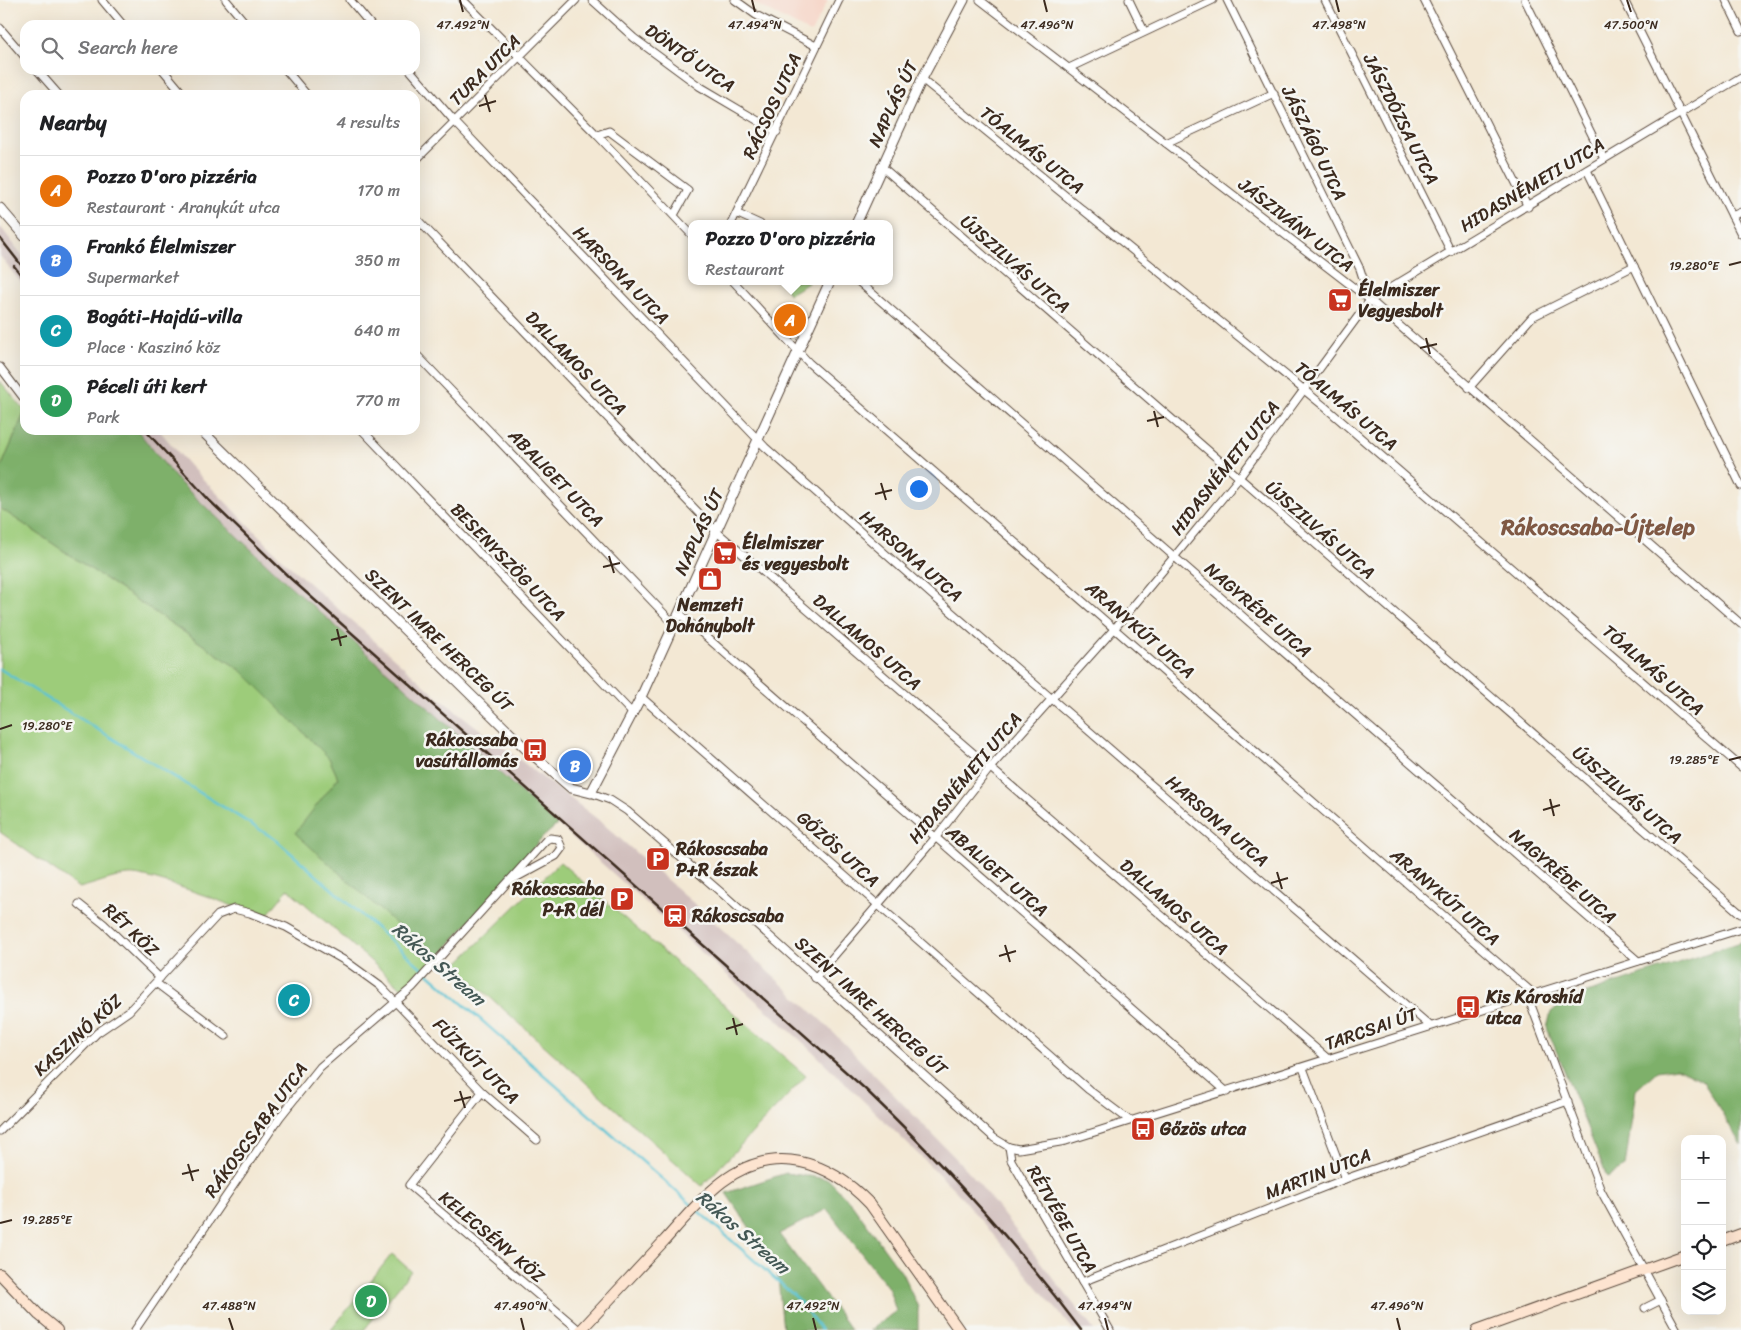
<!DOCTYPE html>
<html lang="en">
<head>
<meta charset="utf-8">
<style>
	body { margin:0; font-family:Sriracha,sans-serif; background:#f2f2f2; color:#202124 }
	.controls { position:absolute; right:15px; bottom:15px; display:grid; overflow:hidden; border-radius:10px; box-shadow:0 5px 20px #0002 }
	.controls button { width:45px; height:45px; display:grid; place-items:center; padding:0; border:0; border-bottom:1px solid #e0e0e0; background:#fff; color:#202124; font:25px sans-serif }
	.you { position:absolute; left:918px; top:488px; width:18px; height:18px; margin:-12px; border:4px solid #fff; border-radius:50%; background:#1a73e8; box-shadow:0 0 0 8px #1a73e833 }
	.badge { display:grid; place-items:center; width:32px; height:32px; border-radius:50%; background:#b45309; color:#fff; font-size:16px; font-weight:700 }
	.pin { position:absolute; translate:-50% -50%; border:2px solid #fff; box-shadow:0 1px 5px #0006 }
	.popup { position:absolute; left:688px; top:220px; width:205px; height:65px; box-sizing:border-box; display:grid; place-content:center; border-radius:10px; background:#fff; filter:drop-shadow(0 1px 4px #0005); font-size:16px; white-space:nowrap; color:#757577 }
	.popup b { font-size:19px; color:#202124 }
	.popup::after { content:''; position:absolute; left:50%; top:100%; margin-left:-10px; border:10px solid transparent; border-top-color:#fff }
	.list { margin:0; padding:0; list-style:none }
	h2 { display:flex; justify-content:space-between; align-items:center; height:65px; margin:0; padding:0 20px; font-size:21px }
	h2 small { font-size:16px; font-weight:400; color:#757577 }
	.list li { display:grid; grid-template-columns:32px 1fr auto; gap:15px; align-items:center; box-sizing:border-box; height:70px; padding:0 20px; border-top:1px solid #e0e0e0 }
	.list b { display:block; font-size:19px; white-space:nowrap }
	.list p { margin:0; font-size:16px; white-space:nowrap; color:#757577 }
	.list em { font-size:16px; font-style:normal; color:#757577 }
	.icon { flex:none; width:28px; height:28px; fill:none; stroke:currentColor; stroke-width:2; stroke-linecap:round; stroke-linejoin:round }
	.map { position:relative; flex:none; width:1741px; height:1330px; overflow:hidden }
	.search { position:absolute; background:#fff; box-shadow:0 5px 20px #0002; left:20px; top:20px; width:400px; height:55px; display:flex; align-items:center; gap:12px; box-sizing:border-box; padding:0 18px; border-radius:15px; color:#757577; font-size:19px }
	.panel { position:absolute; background:#fff; box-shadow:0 5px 20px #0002; left:20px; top:90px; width:400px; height:345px; border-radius:15px }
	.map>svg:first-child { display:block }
</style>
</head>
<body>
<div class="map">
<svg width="1741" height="1330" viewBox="0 0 1741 1330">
	<rect width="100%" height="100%" fill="#f6f6f2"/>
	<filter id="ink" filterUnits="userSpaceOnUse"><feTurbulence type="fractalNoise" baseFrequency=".02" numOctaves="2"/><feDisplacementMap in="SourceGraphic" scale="10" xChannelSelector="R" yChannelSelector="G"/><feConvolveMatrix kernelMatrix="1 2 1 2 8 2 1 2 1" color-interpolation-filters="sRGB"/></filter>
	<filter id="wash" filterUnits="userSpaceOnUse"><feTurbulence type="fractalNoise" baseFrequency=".0096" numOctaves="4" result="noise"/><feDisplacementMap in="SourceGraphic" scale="20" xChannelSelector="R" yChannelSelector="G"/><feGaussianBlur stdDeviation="1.12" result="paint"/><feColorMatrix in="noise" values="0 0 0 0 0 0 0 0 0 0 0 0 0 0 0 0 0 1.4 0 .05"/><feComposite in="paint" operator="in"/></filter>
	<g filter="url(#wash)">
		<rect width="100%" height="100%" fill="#f3e8d4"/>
		<path fill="#f6d2c3" d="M 748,0 L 828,0 L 811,33 Z"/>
		<g fill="#d1bfbd">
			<path d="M 0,226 L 25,259 L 25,288 L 0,256 Z"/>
			<path d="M 137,430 L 159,430 L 190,466 L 285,562 L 439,698 L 600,821 L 700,909 L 824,1023 L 972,1175 L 1094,1330 L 1074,1330 L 955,1190 L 807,1046 L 288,584 L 178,481 Z"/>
		</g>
		<g fill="#9dcc7a" stroke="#6c7b4c">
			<path d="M 782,281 L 807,281 L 808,283 L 789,294 Z"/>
			<path d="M 0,381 L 25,411 L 0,470 Z"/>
			<path d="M 0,508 L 242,671 L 329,758 L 338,778 L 436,960 L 404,990 L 288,889 L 264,919 C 244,909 146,872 128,875 C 112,877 95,884 79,888 L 0,832 Z"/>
			<path d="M 560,862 L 806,1076 L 702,1186 L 455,966 Z"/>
			<path d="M 392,1254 L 411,1271 L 364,1330 L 331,1330 Z"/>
		</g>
		<g fill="#7eb06a" stroke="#5c6d44">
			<path d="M 25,412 L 25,430 L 137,430 L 178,481 L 288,584 L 432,711 L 557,825 L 542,838 L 436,960 L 295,833 L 338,778 L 329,758 L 242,671 L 0,508 L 0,470 Z"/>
			<path d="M 1741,942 L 1741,1145 L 1703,1081 L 1677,1068 L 1657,1071 L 1636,1090 L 1625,1167 L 1607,1177 L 1547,1028 L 1551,1012 L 1566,1000 Z"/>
			<path d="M 786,1173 L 828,1179 L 852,1204 L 902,1273 L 918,1307 L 918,1330 L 870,1330 L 896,1311 L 889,1289 L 827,1209 L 779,1234 L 851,1330 L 783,1330 L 777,1268 L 726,1193 Z"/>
		</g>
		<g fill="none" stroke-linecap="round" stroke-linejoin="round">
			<g stroke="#59c3d4" stroke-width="2.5">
				<path d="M 0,669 L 275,839 L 693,1206"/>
				<path d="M 697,1210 L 798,1299 L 821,1330"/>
			</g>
		</g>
	</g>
	<g filter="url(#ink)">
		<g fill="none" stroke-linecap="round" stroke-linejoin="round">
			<defs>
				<g id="minor">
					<path d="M 102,0 L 123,25"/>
					<path d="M 226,0 L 247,25"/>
					<path d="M 350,0 L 371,25"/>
					<path d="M 463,0 L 597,135 L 691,234"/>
					<path d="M 592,0 L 634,38 L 699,86 L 777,132"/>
					<path d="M 735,0 L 756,15 L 816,46"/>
					<path d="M 980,0 L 1370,300 L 1741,624"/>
					<path d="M 1129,0 L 1144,31"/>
					<path d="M 1227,0 L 1360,269 L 1370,300"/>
					<path d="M 1325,0 L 1451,252"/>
					<path d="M 1424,0 L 1528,207"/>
					<path d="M 1525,0 L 1604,159"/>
					<path d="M 1624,0 L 1741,234"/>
					<path d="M 1726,0 L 1741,31"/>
					<path d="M 0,28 L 25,57"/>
					<path d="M 1069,68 L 1213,0"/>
					<path d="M 37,70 L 59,95"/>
					<path d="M 163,70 L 184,95"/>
					<path d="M 286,70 L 307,95"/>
					<path d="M 410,70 L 455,122 L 765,447 L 933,596 L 1429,1025"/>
					<path d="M 922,79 L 1325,407 L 1741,767"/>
					<path d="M 597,135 L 609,131 L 688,190 L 674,215"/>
					<path d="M 1166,143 L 1274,93"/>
					<path d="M 415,161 L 576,0"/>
					<path d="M 881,166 L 1741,914"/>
					<path d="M 1587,170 L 1741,486"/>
					<path d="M 738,214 L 760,224"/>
					<path d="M 1732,216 L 1741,212"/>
					<path d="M 415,217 L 717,532 L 1328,1059"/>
					<path d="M 731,224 L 839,0"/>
					<path d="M 733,281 L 809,363 L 1535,995"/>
					<path d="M 858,281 L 1638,961"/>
					<path d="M 415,353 L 674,624"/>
					<path d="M 0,367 L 25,400"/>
					<path d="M 1469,388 L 1532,317 L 1634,266"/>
					<path d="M 362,430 L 633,714"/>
					<path d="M 679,613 L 1227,1092"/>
					<path d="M 641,697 L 1089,1090 L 1129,1120"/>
					<path d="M 591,793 L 610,800 L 627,811 L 724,895 L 994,1138 L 1009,1147 L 1019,1149 L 1066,1141 L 1741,929"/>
					<path d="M 79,904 L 104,924 L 160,978"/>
					<path d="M 815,978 L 936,837 L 990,768 L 1115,628 L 1174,557 L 1239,478 L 1370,300 L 1741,77"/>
					<path d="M 156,983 L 226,1036"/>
					<path d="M 1528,997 L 1601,1191 L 1677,1330"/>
					<path d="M 1303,1068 L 1345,1179"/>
					<path d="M 482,1092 L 409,1185 L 579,1330"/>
					<path d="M 0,1131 L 97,1033 L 129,1011 L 218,915 L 234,909 L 250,913 L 286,927 L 347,962 L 380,986 L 482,1092 L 537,1140"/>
					<path d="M 1009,1147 L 1011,1160 L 1110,1330"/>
					<path d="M 1082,1282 L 1345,1179 L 1568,1101"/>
					<path d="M 1645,1308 L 1661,1300"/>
					<path d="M 135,1330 L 280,1117 L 320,1067 L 413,987 L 546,840 L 550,838 L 558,839 L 562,848 L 556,856 L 508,882"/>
				</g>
				<g id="tertiary">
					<path d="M 0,208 L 25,237"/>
					<path d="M 856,224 L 922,79 L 964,0"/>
					<path d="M 201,430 L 525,748 L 571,788 L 591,793 L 641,697 L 830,281"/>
				</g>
				<g id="secondary">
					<path d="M 1722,1241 L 1741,1234"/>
					<path d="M 0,1274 L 39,1315 L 57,1330"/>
					<path d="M 581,1330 C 609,1300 636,1271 664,1241 C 682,1221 701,1198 722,1182 C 774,1142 829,1161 870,1204 L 959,1330"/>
					<path d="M 1477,1330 L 1685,1255"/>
				</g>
			</defs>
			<use href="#minor" stroke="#574639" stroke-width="9"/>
			<use href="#tertiary" stroke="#574639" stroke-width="11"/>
			<use href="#secondary" stroke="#574639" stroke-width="12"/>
			<use href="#minor" stroke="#fff" stroke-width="7"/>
			<use href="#tertiary" stroke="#fff" stroke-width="9"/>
			<use href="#secondary" stroke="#fde4d0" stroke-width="10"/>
			<g stroke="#3b2a1e" stroke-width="2.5">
				<path d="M 0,238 L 25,270"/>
				<path d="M 14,266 L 25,280"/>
				<path d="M 145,430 L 210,501 L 291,579 L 864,1088 C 942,1163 1016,1243 1081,1330"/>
			</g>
		</g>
	</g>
	<path fill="none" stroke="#3b2a1e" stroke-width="2" d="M 460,0 L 463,12M 752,0 L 755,12M 1044,0 L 1047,12M 1336,0 L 1339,12M 1627,0 L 1631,12M 485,95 L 490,112M 479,106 L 496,101M 1729,265 L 1741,262M 1426,338 L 1430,354M 1420,348 L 1437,344M 1154,411 L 1158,427M 1147,421 L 1164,417M 881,483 L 886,500M 875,494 L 892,490M 609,556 L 614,573M 603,567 L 620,563M 337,629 L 341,646M 331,640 L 347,636M 0,729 L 12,725M 1729,760 L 1741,757M 1550,799 L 1554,816M 1543,810 L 1560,805M 1277,872 L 1282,889M 1271,883 L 1288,878M 1005,945 L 1010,962M 999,956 L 1016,951M 733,1018 L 737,1035M 726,1029 L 743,1024M 460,1091 L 465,1108M 454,1101 L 471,1097M 188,1164 L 193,1181M 182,1174 L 199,1170M 0,1223 L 12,1220M 229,1318 L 233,1330M 521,1318 L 524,1330M 813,1318 L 816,1330M 1105,1318 L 1108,1330M 1397,1318 L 1400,1330"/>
	<defs>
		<symbol id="supermarket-square" viewBox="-11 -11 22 22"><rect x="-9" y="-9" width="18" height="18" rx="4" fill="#c8321e" stroke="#f6f6f2"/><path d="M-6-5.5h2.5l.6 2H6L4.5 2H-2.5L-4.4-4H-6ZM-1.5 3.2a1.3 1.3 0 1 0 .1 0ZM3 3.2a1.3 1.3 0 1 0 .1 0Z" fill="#fff"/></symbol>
		<symbol id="shop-square" viewBox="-11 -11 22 22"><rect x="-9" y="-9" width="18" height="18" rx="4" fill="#c8321e" stroke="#f6f6f2"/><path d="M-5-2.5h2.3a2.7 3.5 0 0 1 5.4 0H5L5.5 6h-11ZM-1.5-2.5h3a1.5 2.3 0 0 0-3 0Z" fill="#fff"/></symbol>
		<symbol id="bus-square" viewBox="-11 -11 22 22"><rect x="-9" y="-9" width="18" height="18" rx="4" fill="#c8321e" stroke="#f6f6f2"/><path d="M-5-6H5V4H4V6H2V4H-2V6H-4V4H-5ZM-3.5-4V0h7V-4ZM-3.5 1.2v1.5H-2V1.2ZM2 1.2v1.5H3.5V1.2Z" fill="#fff"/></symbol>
		<symbol id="parking-square" viewBox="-11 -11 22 22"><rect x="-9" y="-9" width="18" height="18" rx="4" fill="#c8321e" stroke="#f6f6f2"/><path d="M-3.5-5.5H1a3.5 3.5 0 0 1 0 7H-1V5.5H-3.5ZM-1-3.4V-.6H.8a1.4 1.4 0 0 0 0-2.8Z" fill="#fff"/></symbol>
		<symbol id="station-square" viewBox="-11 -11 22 22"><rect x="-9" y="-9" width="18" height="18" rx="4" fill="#c8321e" stroke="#f6f6f2"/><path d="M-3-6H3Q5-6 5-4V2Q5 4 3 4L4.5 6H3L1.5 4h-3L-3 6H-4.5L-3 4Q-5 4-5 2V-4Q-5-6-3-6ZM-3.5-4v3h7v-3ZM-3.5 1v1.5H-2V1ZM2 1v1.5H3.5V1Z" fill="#fff"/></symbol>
	</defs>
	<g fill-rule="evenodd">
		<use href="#supermarket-square" x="1326" y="286" width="28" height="28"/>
		<use href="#supermarket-square" x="711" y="539" width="28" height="28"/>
		<use href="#shop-square" x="696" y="565" width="28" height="28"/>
		<use href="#bus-square" x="521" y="736" width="28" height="28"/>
		<use href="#parking-square" x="644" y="845" width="28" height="28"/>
		<use href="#parking-square" x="608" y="885" width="28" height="28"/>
		<use href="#station-square" x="661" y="902" width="28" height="28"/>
		<use href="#bus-square" x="1454" y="993" width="28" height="28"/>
		<use href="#bus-square" x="1129" y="1115" width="28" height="28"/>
	</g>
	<g text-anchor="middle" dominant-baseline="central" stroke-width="5" stroke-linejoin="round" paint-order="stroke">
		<g font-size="18" fill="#3b2a1e" stroke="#f6f6f2">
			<text transform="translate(690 58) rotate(35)">DÖNTŐ UTCA</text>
			<text transform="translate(485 70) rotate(-45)">TURA UTCA</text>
			<text transform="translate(893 104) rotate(-65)">NAPLÁS ÚT</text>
			<text transform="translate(772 106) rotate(-65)">RÁCSOS UTCA</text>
			<text transform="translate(1401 119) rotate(63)">JÁSZDÓZSA UTCA</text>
			<text transform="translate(1314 143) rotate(64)">JÁSZÁGÓ UTCA</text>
			<text transform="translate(1032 150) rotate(39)">TÓALMÁS UTCA</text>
			<text transform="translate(1532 185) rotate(-31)">HIDASNÉMETI UTCA</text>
			<text transform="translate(1296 225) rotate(38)">JÁSZIVÁNY UTCA</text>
			<text transform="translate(1015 264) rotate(41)">ÚJSZILVÁS UTCA</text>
			<text transform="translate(621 275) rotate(46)">HARSONA UTCA</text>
			<text transform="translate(576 363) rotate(46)">DALLAMOS UTCA</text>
			<text transform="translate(1346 406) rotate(40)">TÓALMÁS UTCA</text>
			<text transform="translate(1225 468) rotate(-52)">HIDASNÉMETI UTCA</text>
			<text transform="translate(556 478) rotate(46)">ABALIGET UTCA</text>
			<text transform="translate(1320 530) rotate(41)">ÚJSZILVÁS UTCA</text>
			<text transform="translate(699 532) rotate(-65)">NAPLÁS ÚT</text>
			<text transform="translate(911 556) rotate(41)">HARSONA UTCA</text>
			<text transform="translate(508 562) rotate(46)">BESENYSZÖG UTCA</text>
			<text transform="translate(1258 610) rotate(41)">NAGYRÉDE UTCA</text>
			<text transform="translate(1140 630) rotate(41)">ARANYKÚT UTCA</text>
			<text transform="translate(439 640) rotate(44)">SZENT IMRE HERCEG ÚT</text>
			<text transform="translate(867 642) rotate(41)">DALLAMOS UTCA</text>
			<text transform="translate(1653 670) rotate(41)">TÓALMÁS UTCA</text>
			<text transform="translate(965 778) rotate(-50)">HIDASNÉMETI UTCA</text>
			<text transform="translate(1627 795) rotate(41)">ÚJSZILVÁS UTCA</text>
			<text transform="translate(1217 821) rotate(41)">HARSONA UTCA</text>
			<text transform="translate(838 849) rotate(42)">GŐZÖS UTCA</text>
			<text transform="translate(997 871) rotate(41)">ABALIGET UTCA</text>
			<text transform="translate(1563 876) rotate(41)">NAGYRÉDE UTCA</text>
			<text transform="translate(1445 897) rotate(41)">ARANYKÚT UTCA</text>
			<text transform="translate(1174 907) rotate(41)">DALLAMOS UTCA</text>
			<text transform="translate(131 930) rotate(43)">RÉT KÖZ</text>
			<text transform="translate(871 1006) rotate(42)">SZENT IMRE HERCEG ÚT</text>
			<text transform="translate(1371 1029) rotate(-19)">TARCSAI ÚT</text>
			<text transform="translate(78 1035) rotate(-42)">KASZINÓ KÖZ</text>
			<text transform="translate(476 1061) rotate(45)">FŰZKÚT UTCA</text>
			<text transform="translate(256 1130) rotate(-54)">RÁKOSCSABA UTCA</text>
			<text transform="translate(1318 1174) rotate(-21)">MARTIN UTCA</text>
			<text transform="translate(1062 1219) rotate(60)">RÉTVÉGE UTCA</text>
			<text transform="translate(492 1237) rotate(40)">KELECSÉNY KÖZ</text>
		</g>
		<g font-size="18" font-weight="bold" fill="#3b2a1e" stroke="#f6f6f2" text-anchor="start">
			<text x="1358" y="290">Élelmiszer<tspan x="1358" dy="21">Vegyesbolt</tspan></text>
			<text x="742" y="543">Élelmiszer<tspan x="742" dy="21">és vegyesbolt</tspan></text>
			<text x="710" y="605" text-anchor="middle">Nemzeti<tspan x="710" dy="21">Dohánybolt</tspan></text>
			<text x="518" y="740" text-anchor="end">Rákoscsaba<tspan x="518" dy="21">vasútállomás</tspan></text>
			<text x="676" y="849">Rákoscsaba<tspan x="676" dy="21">P+R észak</tspan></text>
			<text x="604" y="889" text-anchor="end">Rákoscsaba<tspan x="604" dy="21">P+R dél</tspan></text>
			<text x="692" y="916">Rákoscsaba</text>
			<text x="1486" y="997">Kis Károshíd<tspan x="1486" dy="21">utca</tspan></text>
			<text x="1160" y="1129">Gőzös utca</text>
		</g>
		<g font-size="19" font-style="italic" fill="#445855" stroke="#f6f6f2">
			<text transform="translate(439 964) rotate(41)">Rákos Stream</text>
			<text transform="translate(743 1232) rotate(41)">Rákos Stream</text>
		</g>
		<g font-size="22" font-weight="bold" fill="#7f5843" stroke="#f6f6f2">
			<text x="1598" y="527">Rákoscsaba-Újtelep</text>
		</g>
	</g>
	<g font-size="12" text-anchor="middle" fill="#3b2a1e" stroke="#f6f6f2" stroke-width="5" stroke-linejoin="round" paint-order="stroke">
		<text x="463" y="29">47.492°N</text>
		<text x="755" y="29">47.494°N</text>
		<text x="1047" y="29">47.496°N</text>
		<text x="1339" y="29">47.498°N</text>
		<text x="1631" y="29">47.500°N</text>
		<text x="1694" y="270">19.280°E</text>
		<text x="47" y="730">19.280°E</text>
		<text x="1694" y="764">19.285°E</text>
		<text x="47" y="1224">19.285°E</text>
		<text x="229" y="1310">47.488°N</text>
		<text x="521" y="1310">47.490°N</text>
		<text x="813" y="1310">47.492°N</text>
		<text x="1105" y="1310">47.494°N</text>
		<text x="1397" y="1310">47.496°N</text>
	</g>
</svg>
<div class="controls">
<button>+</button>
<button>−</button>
<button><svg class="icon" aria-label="locate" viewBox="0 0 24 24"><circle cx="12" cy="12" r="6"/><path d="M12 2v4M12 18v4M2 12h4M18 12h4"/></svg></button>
<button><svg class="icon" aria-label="layers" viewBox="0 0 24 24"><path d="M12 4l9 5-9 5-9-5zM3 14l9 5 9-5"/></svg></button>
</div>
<div class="you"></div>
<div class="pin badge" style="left:790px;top:320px;background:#e8710a">A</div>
<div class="popup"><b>Pozzo D'oro pizzéria</b>Restaurant</div>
<div class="pin badge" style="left:575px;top:766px;background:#3f7fe0">B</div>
<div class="pin badge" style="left:294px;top:1000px;background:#0f9aa8">C</div>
<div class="pin badge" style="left:371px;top:1301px;background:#2e9e5b">D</div>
<div class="search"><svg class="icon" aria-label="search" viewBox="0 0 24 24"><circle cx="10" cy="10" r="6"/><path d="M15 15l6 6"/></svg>Search here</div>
<section class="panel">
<h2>Nearby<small>4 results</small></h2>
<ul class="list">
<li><span class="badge" style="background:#e8710a">A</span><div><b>Pozzo D'oro pizzéria</b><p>Restaurant · Aranykút utca</p></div><em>170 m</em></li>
<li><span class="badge" style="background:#3f7fe0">B</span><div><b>Frankó Élelmiszer</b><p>Supermarket</p></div><em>350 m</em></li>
<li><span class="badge" style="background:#0f9aa8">C</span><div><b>Bogáti-Hajdú-villa</b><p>Place · Kaszinó köz</p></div><em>640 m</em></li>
<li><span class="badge" style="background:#2e9e5b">D</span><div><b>Péceli úti kert</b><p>Park</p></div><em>770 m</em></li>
</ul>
</section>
</div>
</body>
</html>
